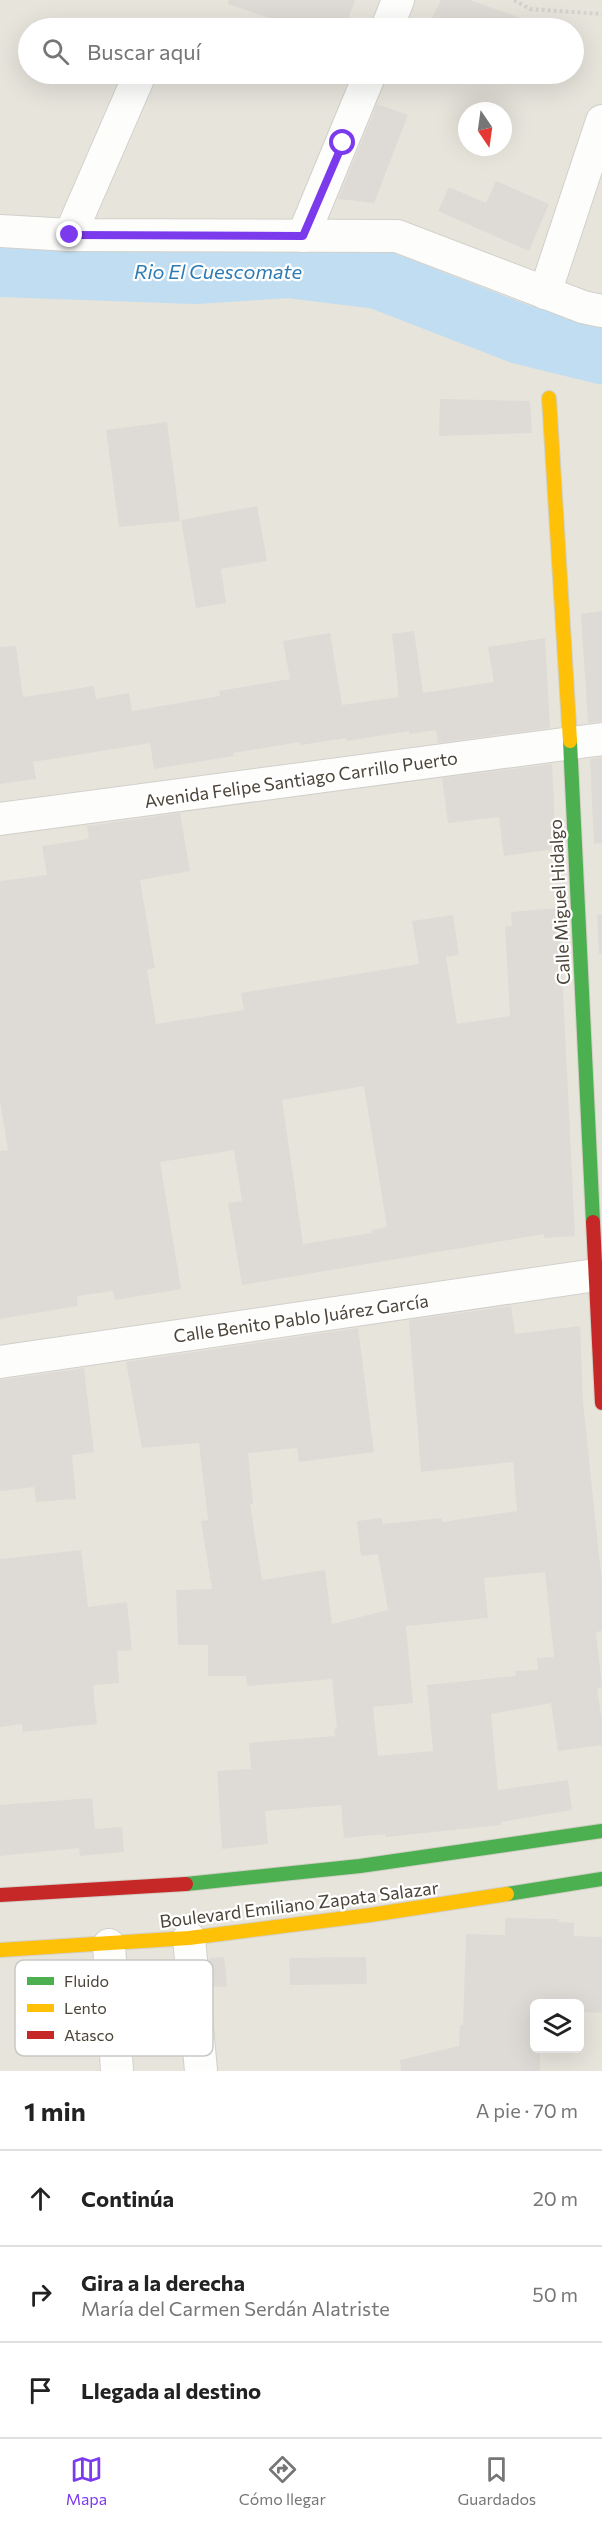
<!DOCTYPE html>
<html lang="es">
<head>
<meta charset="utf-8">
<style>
	body { margin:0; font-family:Commissioner,sans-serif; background:#f2f2f2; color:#222 }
	.controls { position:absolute; right:18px; bottom:18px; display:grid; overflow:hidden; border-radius:9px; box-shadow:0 6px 24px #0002 }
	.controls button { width:54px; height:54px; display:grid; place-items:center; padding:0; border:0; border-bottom:2px solid #e0e0e0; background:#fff; color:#222; font:30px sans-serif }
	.compass { position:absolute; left:458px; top:102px; width:54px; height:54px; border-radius:50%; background:#fff; box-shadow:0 6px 24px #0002; rotate:167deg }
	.stop { position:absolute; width:18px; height:18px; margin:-14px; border:4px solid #7c3aed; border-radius:50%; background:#fff }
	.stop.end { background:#7c3aed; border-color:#fff; box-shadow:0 2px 6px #0008 }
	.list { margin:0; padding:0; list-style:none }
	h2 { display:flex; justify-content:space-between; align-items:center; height:78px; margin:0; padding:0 24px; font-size:26px }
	h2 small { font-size:20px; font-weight:400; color:#767676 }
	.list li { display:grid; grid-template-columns:39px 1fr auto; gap:18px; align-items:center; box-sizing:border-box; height:96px; padding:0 24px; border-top:2px solid #e0e0e0 }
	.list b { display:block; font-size:22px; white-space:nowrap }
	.list p { margin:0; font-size:20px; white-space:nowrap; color:#767676 }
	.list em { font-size:20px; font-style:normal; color:#767676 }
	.icon { flex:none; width:33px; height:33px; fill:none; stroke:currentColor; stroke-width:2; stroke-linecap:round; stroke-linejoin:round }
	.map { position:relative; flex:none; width:602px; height:2071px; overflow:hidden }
	.search { position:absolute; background:#fff; box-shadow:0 6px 24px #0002; left:18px; right:18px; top:18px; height:66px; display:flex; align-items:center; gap:15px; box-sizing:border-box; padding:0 21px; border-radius:33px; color:#767676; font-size:22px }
	.sheet { height:366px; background:#fff }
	nav { display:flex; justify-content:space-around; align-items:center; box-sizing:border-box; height:84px; border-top:2px solid #e0e0e0; background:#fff; font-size:16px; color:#767676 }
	nav a { display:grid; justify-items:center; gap:3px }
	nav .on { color:#7c3aed }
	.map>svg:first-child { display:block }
</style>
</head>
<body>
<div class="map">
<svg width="602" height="2071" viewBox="0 0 602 2071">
	<rect width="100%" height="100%" fill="#f4f2ee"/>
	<path fill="#e7e4dc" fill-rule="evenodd" d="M 0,0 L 602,0 L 602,2071 L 0,2071 ZM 28,28 L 574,28 L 574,74 L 28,74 ZM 467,111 L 503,111 L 503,147 L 467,147 ZM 534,2004 L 580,2004 L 580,2048 L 534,2048 Z"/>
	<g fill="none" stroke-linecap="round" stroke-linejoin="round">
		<path stroke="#c0ddf1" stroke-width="60" d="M 0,267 L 195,274 L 288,268 L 378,279 L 520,334 L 602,354"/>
	</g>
	<g fill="#dedbd6" fill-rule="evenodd">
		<path d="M 229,0 L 355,0 L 345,28 L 298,28 L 228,4 Z"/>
		<path d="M 441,0 L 470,0 L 540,25 L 539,28 L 427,28 Z"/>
		<path d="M 377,104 L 408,115 L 374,203 L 338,199 Z"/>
		<path d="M 496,181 L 549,204 L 529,251 L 438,211 L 449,187 L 486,203 Z"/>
		<path d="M 440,399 L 530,401 L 532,433 L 439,436 Z"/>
		<path d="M 167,422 L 180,521 L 119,527 L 106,430 Z"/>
		<path d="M 257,506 L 267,561 L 221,569 L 226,603 L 196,608 L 181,520 Z"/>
		<path d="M 602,611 L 602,721 L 588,723 L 581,614 Z"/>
		<path d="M 414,631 L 423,693 L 494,682 L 488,647 L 545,638 L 550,728 L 438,743 L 436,730 L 409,734 L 409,731 L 347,741 L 346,738 L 301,745 L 300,742 L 233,753 L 234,756 L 154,769 L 150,743 L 33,762 L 36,779 L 0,784 L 0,647 L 16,646 L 23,697 L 94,686 L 96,699 L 129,693 L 132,711 L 220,696 L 219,691 L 290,679 L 283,641 L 330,633 L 342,705 L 399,697 L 392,634 Z"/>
		<path d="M 602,757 L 602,843 L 594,844 L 590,759 Z"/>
		<path d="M 552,764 L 556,849 L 504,856 L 499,817 L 448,823 L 442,778 Z"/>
		<path d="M 180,813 L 190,871 L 140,880 L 155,968 L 147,970 L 156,1024 L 244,1010 L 241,993 L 419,964 L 412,921 L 453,915 L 459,955 L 446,957 L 457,1024 L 510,1016 L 505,927 L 512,926 L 511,912 L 559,908 L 575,1236 L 544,1238 L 544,1234 L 242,1285 L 228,1203 L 242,1201 L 234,1150 L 160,1162 L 181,1289 L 115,1300 L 113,1291 L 77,1296 L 78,1306 L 0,1319 L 0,1151 L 8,1150 L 0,1101 L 0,881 L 47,875 L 42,846 L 89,839 L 87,826 ZM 364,1086 L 387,1227 L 372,1230 L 372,1233 L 303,1244 L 282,1100 Z"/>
		<path d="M 602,914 L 602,954 L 599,954 L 597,915 Z"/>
		<path d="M 511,1306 L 515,1334 L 580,1326 L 583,1401 L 602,1584 L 602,1631 L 596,1632 L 602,1687 L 597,1689 L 602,1721 L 602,1745 L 558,1751 L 551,1703 L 491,1714 L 498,1790 L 568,1780 L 572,1810 L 501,1822 L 501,1825 L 386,1837 L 385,1834 L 344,1838 L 341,1805 L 265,1811 L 268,1844 L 222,1849 L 217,1771 L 251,1769 L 249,1743 L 335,1736 L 334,1729 L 337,1729 L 332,1679 L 247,1686 L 246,1676 L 208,1676 L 208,1645 L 178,1645 L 176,1590 L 212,1589 L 201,1521 L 208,1520 L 199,1443 L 142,1448 L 126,1362 L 358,1328 L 374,1452 L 299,1462 L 297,1448 L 248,1453 L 253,1504 L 250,1504 L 262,1580 L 325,1570 L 332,1624 L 388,1610 L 378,1554 L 361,1556 L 357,1521 L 382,1518 L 383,1524 L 442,1518 L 442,1522 L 517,1511 L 513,1462 L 421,1472 L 409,1320 ZM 545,1572 L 554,1657 L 537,1658 L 538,1670 L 515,1671 L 516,1676 L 427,1685 L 433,1751 L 378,1756 L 373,1707 L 413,1703 L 406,1626 L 488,1618 L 484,1578 Z"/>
		<path d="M 84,1368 L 94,1452 L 72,1455 L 76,1499 L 36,1502 L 34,1487 L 0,1491 L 0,1380 Z"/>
		<path d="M 81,1550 L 88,1607 L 127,1602 L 132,1650 L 117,1651 L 119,1683 L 93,1685 L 97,1724 L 23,1732 L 22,1724 L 0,1727 L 0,1559 Z"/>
		<path d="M 92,1798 L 95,1829 L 122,1827 L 124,1852 L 80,1856 L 79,1848 L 0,1856 L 0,1805 Z"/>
		<path d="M 505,1918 L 559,1919 L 558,1922 L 574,1923 L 574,1936 L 602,1937 L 602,2013 L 579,2012 L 579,2004 L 534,2004 L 534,2049 L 540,2049 L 540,2071 L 401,2071 L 400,2060 L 459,2046 L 460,2025 L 463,2025 L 466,1934 L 505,1935 Z"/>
		<path d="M 224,1957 L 227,1986 L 211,1987 L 209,1958 Z"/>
		<path d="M 366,1957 L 367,1984 L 290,1985 L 289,1958 Z"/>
	</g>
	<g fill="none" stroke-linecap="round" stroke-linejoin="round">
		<defs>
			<g id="street">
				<path d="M 387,28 L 398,0"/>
				<path d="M 0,231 L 70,235 L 397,236 L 583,307 L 602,311"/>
				<path d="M 70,235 L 140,74"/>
				<path d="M 303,236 L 370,74"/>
				<path d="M 545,293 L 602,121"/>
				<path d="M 0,819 L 602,739"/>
				<path d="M 0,1362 L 602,1274"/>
				<path d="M 189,1938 L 201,2071"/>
				<path d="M 109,1945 L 117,2071"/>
			</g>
			<g id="fast">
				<path d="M 570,741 L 593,1222"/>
				<path d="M 186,1884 L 360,1866 L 602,1831"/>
				<path d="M 507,1894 L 602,1879"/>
			</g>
			<g id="slow">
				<path d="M 549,398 L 570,741"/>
				<path d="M 0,1950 L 189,1938 L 370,1915 L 507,1894"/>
			</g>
			<g id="jam">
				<path d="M 593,1222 L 602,1403"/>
				<path d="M 0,1895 L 186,1884"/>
			</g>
		</defs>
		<use href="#street" stroke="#d2d0cb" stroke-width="34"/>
		<use href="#fast" stroke="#d3cfc5" stroke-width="16"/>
		<use href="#slow" stroke="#d3cfc5" stroke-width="16"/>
		<use href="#jam" stroke="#d3cfc5" stroke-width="16"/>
		<path stroke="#d3d2cc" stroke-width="4" stroke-dasharray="3 3" stroke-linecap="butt" d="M 514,0 L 530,9 L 602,14"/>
		<use href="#street" stroke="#fdfdfc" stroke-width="32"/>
		<use href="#fast" stroke="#4caf50" stroke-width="14"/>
		<use href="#slow" stroke="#ffc107" stroke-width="14"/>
		<use href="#jam" stroke="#c62828" stroke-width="14"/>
	</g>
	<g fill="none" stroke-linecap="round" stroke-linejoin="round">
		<path stroke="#7c3aed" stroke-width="8" d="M 70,235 L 303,236 L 343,143"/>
	</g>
	<g text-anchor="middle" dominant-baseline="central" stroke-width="4.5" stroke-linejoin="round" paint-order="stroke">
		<g font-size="18" fill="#4b4439" stroke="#fff">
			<text transform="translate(301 779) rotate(-8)">Avenida Felipe Santiago Carrillo Puerto</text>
			<text transform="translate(559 902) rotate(-93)">Calle Miguel Hidalgo</text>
			<text transform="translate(301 1318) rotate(-8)">Calle Benito Pablo Juárez García</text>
			<text transform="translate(299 1904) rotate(-7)">Boulevard Emiliano Zapata Salazar</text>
		</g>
		<g font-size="20" font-style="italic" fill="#2e7ab2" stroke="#fff">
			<text x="218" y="271">Rio El Cuescomate</text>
		</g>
	</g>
	<rect x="15" y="1960" width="198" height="96" rx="9" fill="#fff" stroke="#c9c7c4" stroke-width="1.5"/>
	<rect x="27" y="1977" width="27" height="8" fill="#4caf50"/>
	<rect x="27" y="2004" width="27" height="8" fill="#ffc107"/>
	<rect x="27" y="2031" width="27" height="8" fill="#c62828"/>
	<g font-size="16" fill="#4b4439">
		<text x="64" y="1987">Fluido</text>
		<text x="64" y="2014">Lento</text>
		<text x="64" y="2041">Atasco</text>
	</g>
</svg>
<div class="controls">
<button><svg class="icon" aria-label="layers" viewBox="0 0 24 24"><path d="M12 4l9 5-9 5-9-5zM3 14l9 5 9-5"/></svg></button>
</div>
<svg class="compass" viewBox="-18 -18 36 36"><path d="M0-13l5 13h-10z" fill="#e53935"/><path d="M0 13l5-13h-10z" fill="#767676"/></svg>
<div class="stop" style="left:343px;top:143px"></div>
<div class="stop end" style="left:70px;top:235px"></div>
<div class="search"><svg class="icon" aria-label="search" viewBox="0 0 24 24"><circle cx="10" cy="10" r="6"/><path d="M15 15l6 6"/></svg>Buscar aquí</div>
</div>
<section class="sheet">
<h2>1 min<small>A pie · 70 m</small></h2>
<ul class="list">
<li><svg class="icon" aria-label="ahead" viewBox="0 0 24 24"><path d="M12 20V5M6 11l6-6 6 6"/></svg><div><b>Continúa</b></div><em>20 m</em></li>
<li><svg class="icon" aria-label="right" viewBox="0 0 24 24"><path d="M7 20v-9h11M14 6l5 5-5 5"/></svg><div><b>Gira a la derecha</b><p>María del Carmen Serdán Alatriste</p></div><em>50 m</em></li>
<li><svg class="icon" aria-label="arrive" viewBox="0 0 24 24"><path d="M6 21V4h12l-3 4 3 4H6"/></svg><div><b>Llegada al destino</b></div></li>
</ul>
</section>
<nav>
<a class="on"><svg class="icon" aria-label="map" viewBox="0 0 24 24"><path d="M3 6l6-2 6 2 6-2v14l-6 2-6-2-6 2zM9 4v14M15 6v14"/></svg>Mapa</a>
<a><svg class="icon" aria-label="directions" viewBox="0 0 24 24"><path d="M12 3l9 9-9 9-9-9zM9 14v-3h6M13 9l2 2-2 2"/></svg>Cómo llegar</a>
<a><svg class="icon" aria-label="saved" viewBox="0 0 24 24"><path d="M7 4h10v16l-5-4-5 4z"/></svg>Guardados</a>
</nav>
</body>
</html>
